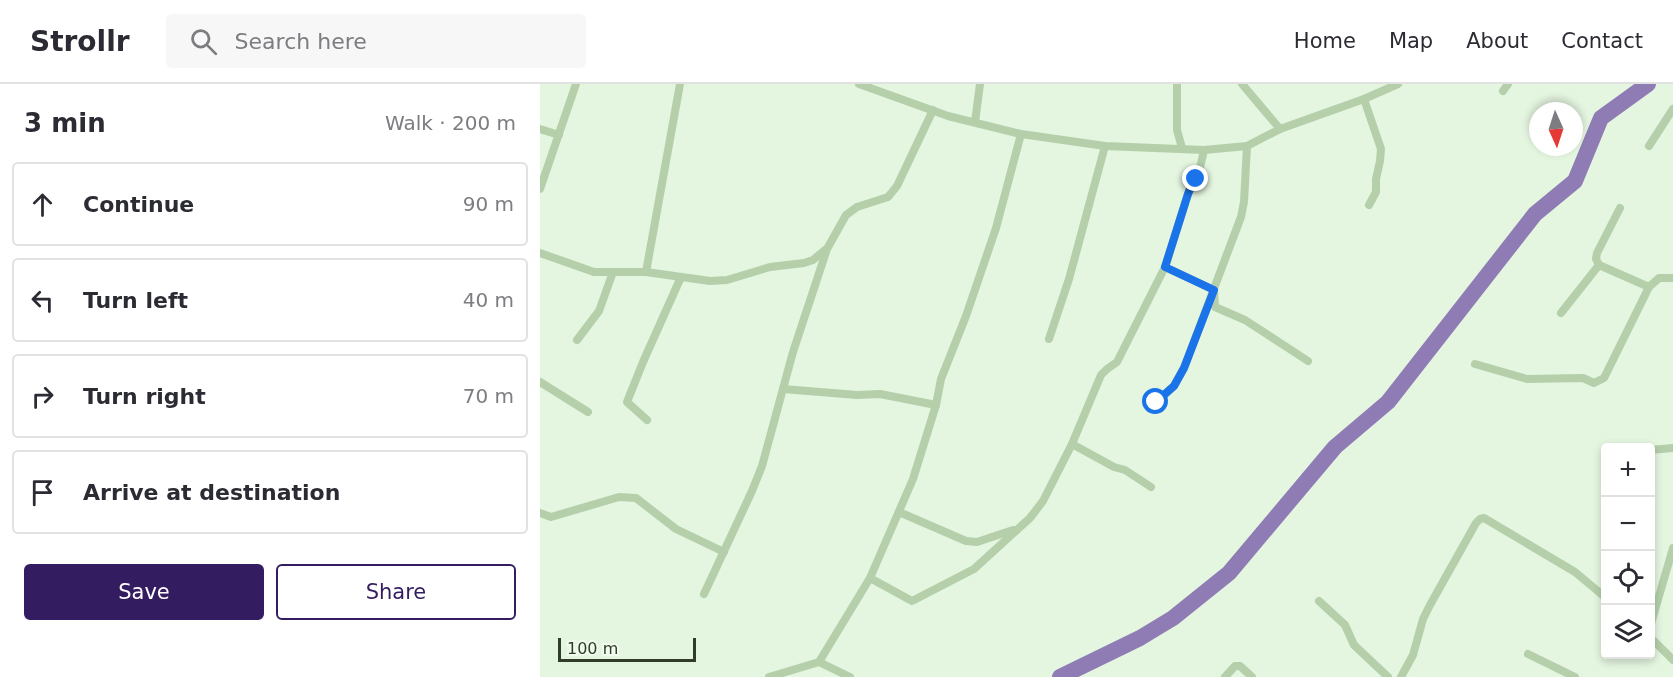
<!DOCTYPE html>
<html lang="en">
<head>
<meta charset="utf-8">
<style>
	body { margin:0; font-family:"DejaVu Sans",sans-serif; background:#f7f7f7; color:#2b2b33 }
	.controls { position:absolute; right:18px; bottom:18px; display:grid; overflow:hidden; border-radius:6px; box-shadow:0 3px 9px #0003 }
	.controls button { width:54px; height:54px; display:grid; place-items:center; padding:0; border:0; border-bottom:2px solid #e1e1e2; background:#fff; color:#2b2b33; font:30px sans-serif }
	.compass { position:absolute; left:989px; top:18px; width:54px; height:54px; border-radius:50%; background:#fff; box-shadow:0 3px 9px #0003; rotate:177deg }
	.scale { position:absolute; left:18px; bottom:15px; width:138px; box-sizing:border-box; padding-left:6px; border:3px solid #313c2a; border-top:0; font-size:16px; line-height:21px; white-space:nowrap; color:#313c2a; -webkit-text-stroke:4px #f0fced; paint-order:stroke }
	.stop { position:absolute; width:18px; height:18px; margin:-14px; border:4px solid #1a73e8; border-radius:50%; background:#fff }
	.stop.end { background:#1a73e8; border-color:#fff; box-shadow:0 2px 6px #0008 }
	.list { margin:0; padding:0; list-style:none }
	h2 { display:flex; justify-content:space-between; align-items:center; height:78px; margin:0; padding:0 24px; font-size:26px }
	h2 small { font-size:20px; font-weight:400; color:#7c7c81 }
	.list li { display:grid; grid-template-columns:39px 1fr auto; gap:18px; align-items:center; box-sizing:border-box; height:84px; margin:0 12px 12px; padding:0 12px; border:2px solid #e1e1e2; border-radius:6px }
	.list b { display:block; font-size:22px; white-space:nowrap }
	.list em { font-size:20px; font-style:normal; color:#7c7c81 }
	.actions { display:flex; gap:12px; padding:18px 24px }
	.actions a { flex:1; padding:14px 0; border:2px solid #341c61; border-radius:6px; text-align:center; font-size:21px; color:#341c61 }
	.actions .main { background:#341c61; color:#fff }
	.icon { flex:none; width:33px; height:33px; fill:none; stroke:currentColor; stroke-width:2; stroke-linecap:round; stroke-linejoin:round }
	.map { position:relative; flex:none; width:1133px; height:593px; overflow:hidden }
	header { display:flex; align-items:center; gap:36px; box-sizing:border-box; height:84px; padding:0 30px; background:#fff; border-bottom:2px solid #e1e1e2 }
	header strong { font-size:28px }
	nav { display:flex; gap:33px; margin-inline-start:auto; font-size:21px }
	.search { width:420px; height:54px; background:#f7f7f7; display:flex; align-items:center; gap:15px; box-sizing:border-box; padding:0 21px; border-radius:6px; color:#7c7c81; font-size:22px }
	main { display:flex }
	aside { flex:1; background:#fff }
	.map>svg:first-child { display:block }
</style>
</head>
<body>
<header>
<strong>Strollr</strong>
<div class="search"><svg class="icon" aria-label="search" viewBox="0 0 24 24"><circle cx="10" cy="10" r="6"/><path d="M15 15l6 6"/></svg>Search here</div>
<nav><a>Home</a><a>Map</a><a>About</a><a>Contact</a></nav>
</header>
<main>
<aside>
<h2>3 min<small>Walk · 200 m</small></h2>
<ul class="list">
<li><svg class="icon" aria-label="ahead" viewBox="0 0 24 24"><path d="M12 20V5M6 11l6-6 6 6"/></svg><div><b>Continue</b></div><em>90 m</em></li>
<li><svg class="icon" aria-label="left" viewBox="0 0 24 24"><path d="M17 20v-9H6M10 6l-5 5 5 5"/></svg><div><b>Turn left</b></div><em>40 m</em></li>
<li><svg class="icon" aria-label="right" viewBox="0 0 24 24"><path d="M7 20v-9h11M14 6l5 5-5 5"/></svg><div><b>Turn right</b></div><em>70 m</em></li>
<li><svg class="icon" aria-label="arrive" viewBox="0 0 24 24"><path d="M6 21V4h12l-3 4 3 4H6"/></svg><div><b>Arrive at destination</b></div></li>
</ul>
<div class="actions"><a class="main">Save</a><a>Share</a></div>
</aside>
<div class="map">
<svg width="1133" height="593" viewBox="0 0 1133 593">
	<rect width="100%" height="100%" fill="#e4f5e0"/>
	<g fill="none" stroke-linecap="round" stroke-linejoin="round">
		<path stroke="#8f7cb5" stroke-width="16" d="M 520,593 L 600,554 L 633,534 L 689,489 L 795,363 L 848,318 L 995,130 L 1035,97 L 1061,34 L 1108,0"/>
		<g stroke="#b4cfaa" stroke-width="8">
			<path d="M 319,0 L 408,32 L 481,50 L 565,62 L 664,66 L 707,62 L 740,45 L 824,15 L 858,0"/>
			<path d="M 637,0 L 637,46 L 642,64"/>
			<path d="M 702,0 L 740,45"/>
			<path d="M 963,7 L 968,0"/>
			<path d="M 824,15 L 841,65 L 840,77 L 836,95 L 836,108 L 829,121"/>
			<path d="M 435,38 L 440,0"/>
			<path d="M 0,45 L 19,51"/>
			<path d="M 1109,62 L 1133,25"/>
			<path d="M 0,105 L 36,0"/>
			<path d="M 0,169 L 54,188 L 106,188 L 170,197 L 187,196 L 230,183 L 264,179 L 273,176 L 285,166"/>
			<path d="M 1059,181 L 1109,203"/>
			<path d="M 625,183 L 674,206 L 675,223 L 705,236 L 768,277"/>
			<path d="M 106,188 L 140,0"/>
			<path d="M 1021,229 L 1059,181 L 1056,175 L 1057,169 L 1080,124"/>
			<path d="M 509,255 L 529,195 L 565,62"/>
			<path d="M 37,256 L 59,227 L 73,188"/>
			<path d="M 935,280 L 987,295 L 1043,294 L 1054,299 L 1064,294 L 1109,203 L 1119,194 L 1133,194"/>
			<path d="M 0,298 L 48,328"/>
			<path d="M 243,305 L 317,311 L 340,310 L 396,321"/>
			<path d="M 616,318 L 634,302 L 644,284 L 701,133 L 704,118 L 707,62"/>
			<path d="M 107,336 L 87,318 L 103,278 L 141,193"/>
			<path d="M 532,360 L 574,383 L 585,386 L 611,403"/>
			<path d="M 1110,366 L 1133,364"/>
			<path d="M 359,428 L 426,457 L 437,458 L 473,446"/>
			<path d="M 0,429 L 11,433 L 79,413 L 96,414 L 136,445 L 184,468"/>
			<path d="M 330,494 L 372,517 L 434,485 L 490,434 L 503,417 L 532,360 L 561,291 L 567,285 L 577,278 L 625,183 L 648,110 L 660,84 L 664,66"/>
			<path d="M 164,510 L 212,407 L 222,382 L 253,268 L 287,165 L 306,131 L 317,123 L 348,113 L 357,102 L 393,26"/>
			<path d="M 779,517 L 805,541 L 814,561 L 848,593"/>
			<path d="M 1110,543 L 1133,464"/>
			<path d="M 1110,553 L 1133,576"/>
			<path d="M 988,570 L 1035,593"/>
			<path d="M 279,578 L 310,593"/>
			<path d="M 229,593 L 279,578 L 330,494 L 373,395 L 396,321 L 401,295 L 426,232 L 456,144 L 481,50"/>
			<path d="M 685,593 L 695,582 L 700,582 L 712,593"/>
			<path d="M 861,593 L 873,571 L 883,535 L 890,521 L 936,439 L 940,435 L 944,434 L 1035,488 L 1066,514"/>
		</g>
	</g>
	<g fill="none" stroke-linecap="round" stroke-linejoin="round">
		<path stroke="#1a73e8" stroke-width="8" d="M 616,318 L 634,302 L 644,284 L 674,206 L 625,183 L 648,110 L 652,100 L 656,95"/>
	</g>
</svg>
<div class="controls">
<button>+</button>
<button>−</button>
<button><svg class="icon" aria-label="locate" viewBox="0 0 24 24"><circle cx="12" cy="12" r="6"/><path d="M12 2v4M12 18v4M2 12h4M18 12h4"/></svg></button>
<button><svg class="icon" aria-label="layers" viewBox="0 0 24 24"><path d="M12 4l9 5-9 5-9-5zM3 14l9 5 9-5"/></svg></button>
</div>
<svg class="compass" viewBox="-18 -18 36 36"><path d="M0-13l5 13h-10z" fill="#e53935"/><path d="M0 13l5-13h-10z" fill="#7c7c81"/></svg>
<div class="scale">100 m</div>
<div class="stop" style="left:616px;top:318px"></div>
<div class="stop end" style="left:656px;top:95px"></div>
</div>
</main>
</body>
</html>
